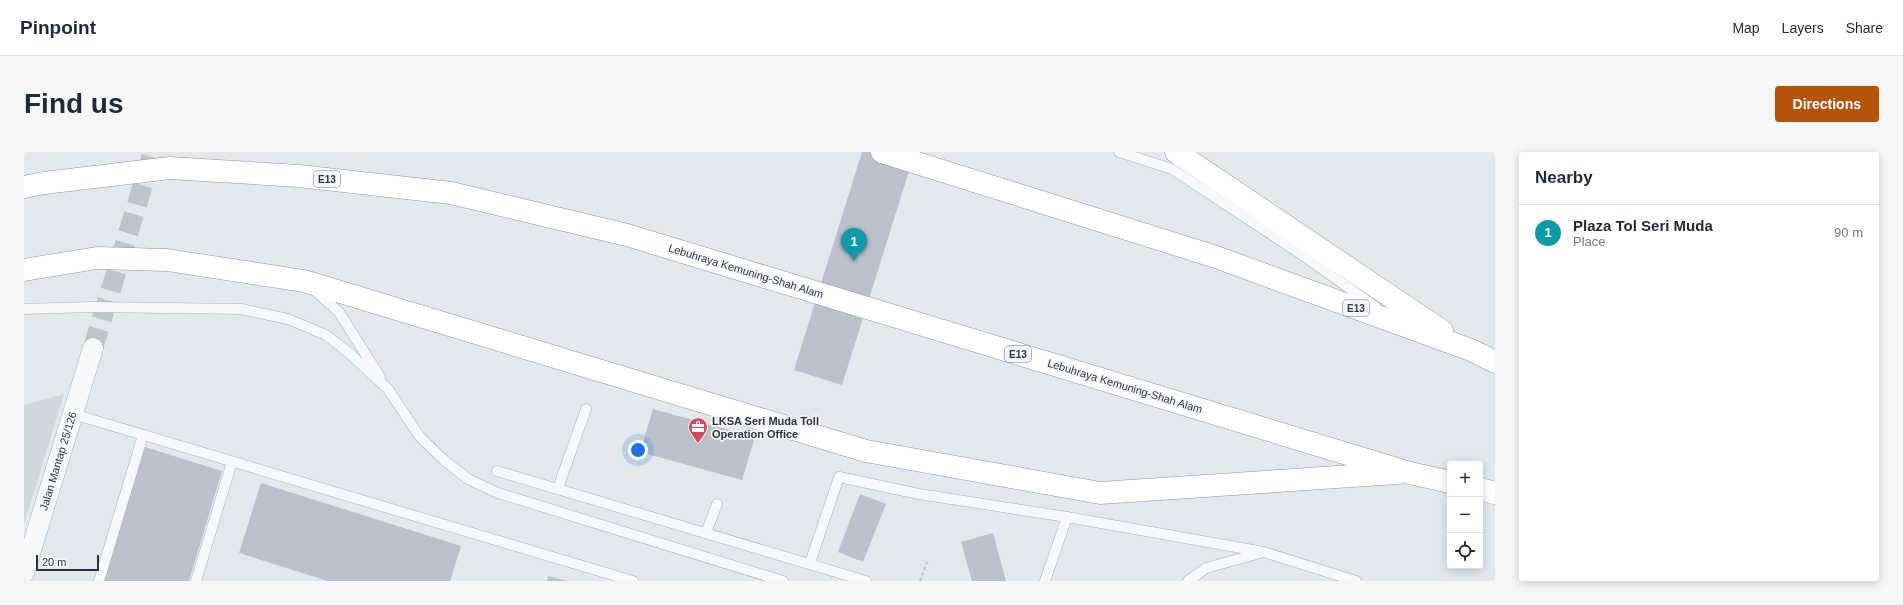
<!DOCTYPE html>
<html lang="en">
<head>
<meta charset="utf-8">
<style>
	body { margin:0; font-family:Helvetica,sans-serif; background:#f6f6f7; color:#1f2937 }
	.controls { position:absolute; right:12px; bottom:12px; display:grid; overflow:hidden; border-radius:4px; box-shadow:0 2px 10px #0003 }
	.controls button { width:36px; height:36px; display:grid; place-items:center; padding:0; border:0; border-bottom:1px solid #e0e1e3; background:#fff; color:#1f2937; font:20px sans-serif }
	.scale { position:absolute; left:12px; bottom:10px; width:63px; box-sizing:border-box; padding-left:4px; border:2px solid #2b3445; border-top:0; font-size:11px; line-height:14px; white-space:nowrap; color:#2b3445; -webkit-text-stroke:3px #f4f6f9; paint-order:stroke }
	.you { position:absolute; left:614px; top:298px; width:14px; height:14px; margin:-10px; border:3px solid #fff; border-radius:50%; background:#1a73e8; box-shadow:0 0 0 6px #1a73e833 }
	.badge { display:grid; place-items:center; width:26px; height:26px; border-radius:50%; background:#b45309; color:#fff; font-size:13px; font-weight:700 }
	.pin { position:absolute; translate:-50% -33px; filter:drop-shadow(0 1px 2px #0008) }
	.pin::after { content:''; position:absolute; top:21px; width:14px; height:12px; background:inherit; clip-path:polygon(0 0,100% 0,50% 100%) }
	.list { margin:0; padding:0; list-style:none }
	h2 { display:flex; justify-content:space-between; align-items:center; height:52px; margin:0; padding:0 16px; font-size:17px }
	h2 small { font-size:13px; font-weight:400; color:#747a83 }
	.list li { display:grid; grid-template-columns:26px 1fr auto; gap:12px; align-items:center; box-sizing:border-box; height:56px; padding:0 16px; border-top:1px solid #e0e1e3 }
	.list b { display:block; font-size:15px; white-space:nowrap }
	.list p { margin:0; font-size:13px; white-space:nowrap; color:#747a83 }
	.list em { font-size:13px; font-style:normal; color:#747a83 }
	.icon { flex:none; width:22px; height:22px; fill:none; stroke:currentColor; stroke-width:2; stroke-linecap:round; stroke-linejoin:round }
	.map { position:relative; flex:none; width:1471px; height:429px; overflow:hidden; border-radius:4px }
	header { display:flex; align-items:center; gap:24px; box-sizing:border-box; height:56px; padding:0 20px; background:#fff; border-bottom:1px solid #e0e1e3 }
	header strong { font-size:19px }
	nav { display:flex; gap:22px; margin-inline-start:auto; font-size:14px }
	.intro { display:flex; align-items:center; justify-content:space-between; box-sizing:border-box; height:96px; padding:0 24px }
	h1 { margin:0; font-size:28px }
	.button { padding:10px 18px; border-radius:4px; background:#b45309; color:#fff; font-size:14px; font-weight:700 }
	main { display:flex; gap:24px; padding:0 24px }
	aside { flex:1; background:#fff; border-radius:4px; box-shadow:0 2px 10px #0003 }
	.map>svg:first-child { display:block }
</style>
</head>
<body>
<header>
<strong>Pinpoint</strong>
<nav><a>Map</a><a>Layers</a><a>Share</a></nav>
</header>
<div class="intro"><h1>Find us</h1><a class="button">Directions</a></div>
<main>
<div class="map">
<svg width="1471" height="429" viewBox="0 0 1471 429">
	<rect width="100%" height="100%" fill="#e4e7ec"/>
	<path fill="#d2d6de" d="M 40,242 L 0,372 L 0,253 Z"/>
	<g fill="#bbc0ca">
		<path d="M 838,0 L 891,0 L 818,233 L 770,218 Z"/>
		<path d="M 629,257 L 731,285 L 718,328 L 616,300 Z"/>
		<path d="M 121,295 L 198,319 L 165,429 L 80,429 Z"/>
		<path d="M 237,331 L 437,394 L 426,429 L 304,429 L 215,401 Z"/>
		<path d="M 836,342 L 862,352 L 839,410 L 814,400 Z"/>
		<path d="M 969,381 L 982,429 L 948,429 L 937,390 Z"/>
		<path d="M 524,424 L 543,429 L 523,429 Z"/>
	</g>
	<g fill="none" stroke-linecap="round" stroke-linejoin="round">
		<path stroke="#bfc3cb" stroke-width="20" stroke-dasharray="20 10" stroke-linecap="butt" d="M 69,196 L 129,0"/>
		<defs>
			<g id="service">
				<path d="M 1095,0 L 1148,17 L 1274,100 L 1352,155"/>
				<path d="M 290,138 L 315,160 L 356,225"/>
				<path d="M 0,157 L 68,155 L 217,157 L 264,167 L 302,183 L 324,200 L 364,237 L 396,285 L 420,308 L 444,327 L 474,341 L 759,429"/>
				<path d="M 49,262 L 609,429"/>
				<path d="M 473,319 L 842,429"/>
				<path d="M 534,336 L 562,257"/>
				<path d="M 682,381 L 693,352"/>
				<path d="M 786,411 L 815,325 L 895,342 L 1043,365 L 1240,400"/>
				<path d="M 75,429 L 119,283"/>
				<path d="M 172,429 L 208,310"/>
				<path d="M 1021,429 L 1043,365"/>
				<path d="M 1164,429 L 1182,416 L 1240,400 L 1332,429"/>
			</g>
			<path id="minor" d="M 0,421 L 69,196"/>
			<g id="motorway">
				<path d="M 858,0 L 1192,105 L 1447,198 L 1471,210"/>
				<path d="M 1152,0 L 1418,179"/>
				<path d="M 0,35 L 20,31 L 146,16 L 275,24 L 427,41 L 603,83 L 1386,321 L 1426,330"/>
				<path d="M 0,118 L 73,106 L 143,108 L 280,129 L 842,299 L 1076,341 L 1373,321"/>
				<path d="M 1456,337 L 1471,341"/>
			</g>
		</defs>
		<use href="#service" stroke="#a9aeb7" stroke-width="11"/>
		<use href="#minor" stroke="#a9aeb7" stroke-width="21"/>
		<use href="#motorway" stroke="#8b94a3" stroke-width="23"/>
		<path stroke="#c2c5cb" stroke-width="2.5" stroke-dasharray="3 3" stroke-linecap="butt" d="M 896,429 L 903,410"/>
		<use href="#service" stroke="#f7f8fa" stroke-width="10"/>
		<use href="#minor" stroke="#f7f8fa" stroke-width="20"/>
		<use href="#motorway" stroke="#fff" stroke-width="22"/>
	</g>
	<defs>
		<symbol id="office-pin" viewBox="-11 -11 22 30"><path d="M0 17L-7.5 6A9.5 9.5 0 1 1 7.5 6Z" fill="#d1495b" stroke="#f4f6f9"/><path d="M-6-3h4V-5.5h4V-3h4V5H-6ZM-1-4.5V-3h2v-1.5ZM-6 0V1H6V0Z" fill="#fff"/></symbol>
	</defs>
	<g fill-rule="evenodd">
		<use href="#office-pin" x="663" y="264" width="22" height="30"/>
	</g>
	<g text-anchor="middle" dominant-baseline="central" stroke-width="3.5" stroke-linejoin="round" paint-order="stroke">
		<g fill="#f4f6f9" stroke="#676e7b" stroke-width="1">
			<rect x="290" y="19" width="26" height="16" rx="3"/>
			<rect x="1319" y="148" width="26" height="16" rx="3"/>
			<rect x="981" y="194" width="26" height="16" rx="3"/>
		</g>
		<g font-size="10" font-weight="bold" fill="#2b3445">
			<text x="303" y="27">E13</text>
			<text x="1332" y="156">E13</text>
			<text x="994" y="202">E13</text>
		</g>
		<g font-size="11" fill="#2b3445" stroke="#f4f6f9">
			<text transform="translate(722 119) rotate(17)">Lebuhraya Kemuning-Shah Alam</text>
			<text transform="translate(1101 234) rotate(17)">Lebuhraya Kemuning-Shah Alam</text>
			<text transform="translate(34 309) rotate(-73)">Jalan Mantap 25/126</text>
		</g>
		<g font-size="11" font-weight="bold" fill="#2b3445" stroke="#f4f6f9" text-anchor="start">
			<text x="688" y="269">LKSA Seri Muda Toll<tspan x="688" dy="13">Operation Office</tspan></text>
		</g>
	</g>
</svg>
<div class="controls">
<button>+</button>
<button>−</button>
<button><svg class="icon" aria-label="locate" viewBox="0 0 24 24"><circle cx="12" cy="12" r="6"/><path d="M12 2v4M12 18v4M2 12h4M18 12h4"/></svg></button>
</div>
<div class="scale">20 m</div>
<div class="you"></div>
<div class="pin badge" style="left:830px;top:109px;background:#0f9aa8">1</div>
</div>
<aside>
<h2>Nearby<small></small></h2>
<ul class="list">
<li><span class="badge" style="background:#0f9aa8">1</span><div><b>Plaza Tol Seri Muda</b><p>Place</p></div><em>90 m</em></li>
</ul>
</aside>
</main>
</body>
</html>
